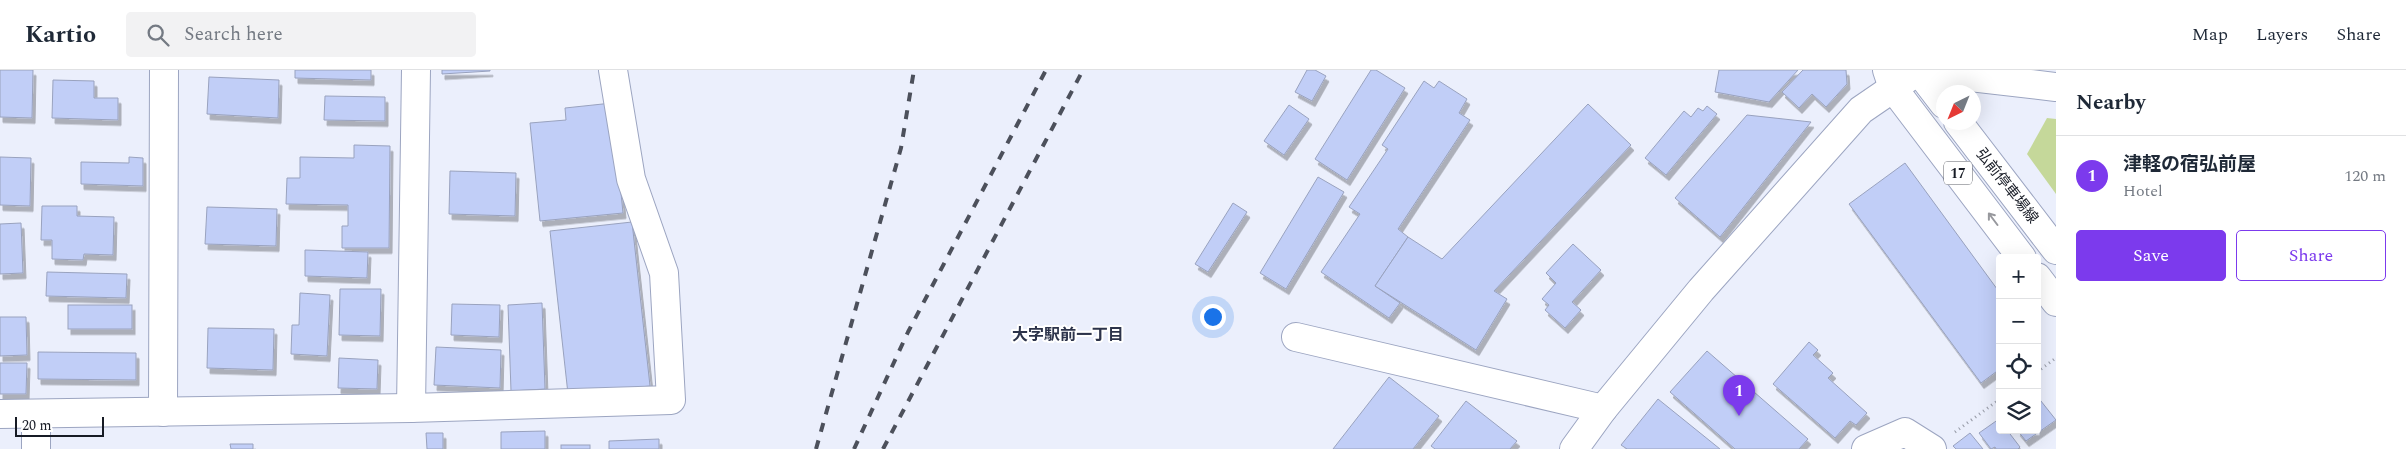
<!DOCTYPE html>
<html lang="en">
<head>
<meta charset="utf-8">
<style>
	body { margin:0; font-family:Spectral,"Noto Sans JP",serif; background:#f2f2f3; color:#1f2937 }
	.controls { position:absolute; right:15px; bottom:15px; display:grid; overflow:hidden; border-radius:5px; box-shadow:0 5px 20px #0002 }
	.controls button { width:45px; height:45px; display:grid; place-items:center; padding:0; border:0; border-bottom:1px solid #e0e1e3; background:#fff; color:#1f2937; font:25px sans-serif }
	.compass { position:absolute; left:1936px; top:15px; width:45px; height:45px; border-radius:50%; background:#fff; box-shadow:0 5px 20px #0002; rotate:223deg }
	.scale { position:absolute; left:15px; bottom:12px; width:89px; box-sizing:border-box; padding-left:5px; border:2px solid #171b25; border-top:0; font-size:14px; line-height:18px; white-space:nowrap; color:#171b25; -webkit-text-stroke:4px #fff; paint-order:stroke }
	.you { position:absolute; left:1212px; top:246px; width:18px; height:18px; margin:-12px; border:4px solid #fff; border-radius:50%; background:#1a73e8; box-shadow:0 0 0 8px #1a73e833 }
	.badge { display:grid; place-items:center; width:32px; height:32px; border-radius:50%; background:#7c3aed; color:#fff; font-size:16px; font-weight:700 }
	.pin { position:absolute; translate:-50% -41px; filter:drop-shadow(0 1px 2px #0008) }
	.pin::after { content:''; position:absolute; top:26px; width:18px; height:15px; background:inherit; clip-path:polygon(0 0,100% 0,50% 100%) }
	.list { margin:0; padding:0; list-style:none }
	h2 { display:flex; justify-content:space-between; align-items:center; height:65px; margin:0; padding:0 20px; font-size:21px }
	h2 small { font-size:16px; font-weight:400; color:#747a83 }
	.list li { display:grid; grid-template-columns:32px 1fr auto; gap:15px; align-items:center; box-sizing:border-box; height:80px; padding:0 20px; border-top:1px solid #e0e1e3 }
	.list b { display:block; font-size:19px; white-space:nowrap }
	.list p { margin:0; font-size:16px; white-space:nowrap; color:#747a83 }
	.list em { font-size:16px; font-style:normal; color:#747a83 }
	.actions { display:flex; gap:10px; padding:15px 20px }
	.actions a { flex:1; padding:11px 0; border:1px solid #7c3aed; border-radius:5px; text-align:center; font-size:18px; color:#7c3aed }
	.actions .main { background:#7c3aed; color:#fff }
	.icon { flex:none; width:28px; height:28px; fill:none; stroke:currentColor; stroke-width:2; stroke-linecap:round; stroke-linejoin:round }
	.map { position:relative; flex:none; width:2056px; height:379px; overflow:hidden }
	header { display:flex; align-items:center; gap:30px; box-sizing:border-box; height:70px; padding:0 25px; background:#fff; border-bottom:1px solid #e0e1e3 }
	header strong { font-size:24px }
	nav { display:flex; gap:28px; margin-inline-start:auto; font-size:18px }
	.search { width:350px; height:45px; background:#f2f2f3; display:flex; align-items:center; gap:12px; box-sizing:border-box; padding:0 18px; border-radius:5px; color:#747a83; font-size:19px }
	main { display:flex }
	aside { flex:1; background:#fff }
	.map>svg:first-child { display:block }
</style>
</head>
<body>
<header>
<strong>Kartio</strong>
<div class="search"><svg class="icon" aria-label="search" viewBox="0 0 24 24"><circle cx="10" cy="10" r="6"/><path d="M15 15l6 6"/></svg>Search here</div>
<nav><a>Map</a><a>Layers</a><a>Share</a></nav>
</header>
<main>
<div class="map">
<svg width="2056" height="379" viewBox="0 0 2056 379">
	<defs>
		<filter id="shadow"><feDropShadow dx="3" dy="5.5" stdDeviation="0" flood-color="#0004"/></filter>
	</defs>
	<rect width="100%" height="100%" fill="#ebeffc"/>
	<path fill="#c5d89a" d="M 2047,48 L 2056,49 L 2056,124 L 2027,84 Z"/>
	<g fill="#c1cef7" stroke="#99a2be" filter="url(#shadow)">
		<path d="M 0,0 L 33,0 L 32,48 L 0,47 Z"/>
		<path d="M 295,0 L 371,0 L 371,10 L 295,8 Z"/>
		<path d="M 442,0 L 490,0 L 490,1 L 442,4 Z"/>
		<path d="M 1307,0 L 1315,0 L 1326,6 L 1312,31 L 1295,22 Z"/>
		<path d="M 1371,0 L 1376,0 L 1405,18 L 1347,110 L 1315,89 Z"/>
		<path d="M 1719,0 L 1798,0 L 1769,32 L 1715,22 Z"/>
		<path d="M 1803,0 L 1846,0 L 1847,14 L 1826,37 L 1812,24 L 1799,38 L 1782,22 Z"/>
		<path d="M 209,7 L 279,10 L 278,48 L 207,44 Z"/>
		<path d="M 53,10 L 94,11 L 94,28 L 118,28 L 118,50 L 52,48 Z"/>
		<path d="M 1424,11 L 1434,18 L 1439,11 L 1467,29 L 1459,43 L 1470,50 L 1398,159 L 1408,167 L 1375,216 L 1400,233 L 1389,248 L 1321,202 L 1360,144 L 1349,137 L 1388,79 L 1382,75 Z"/>
		<path d="M 325,26 L 385,27 L 385,51 L 324,50 Z"/>
		<path d="M 612,33 L 623,143 L 540,151 L 530,53 L 566,50 L 565,38 Z"/>
		<path d="M 1588,34 L 1631,75 L 1494,221 L 1507,229 L 1476,280 L 1375,216 L 1408,167 L 1442,189 Z"/>
		<path d="M 1289,35 L 1309,49 L 1284,85 L 1264,71 Z"/>
		<path d="M 1707,36 L 1717,44 L 1666,105 L 1645,88 L 1684,41 L 1691,47 L 1698,38 L 1703,41 Z"/>
		<path d="M 1747,45 L 1811,52 L 1720,167 L 1675,128 Z"/>
		<path d="M 354,75 L 390,76 L 389,178 L 342,178 L 342,156 L 348,156 L 348,135 L 286,134 L 287,108 L 300,108 L 300,87 L 354,88 Z"/>
		<path d="M 0,87 L 31,88 L 30,136 L 0,135 Z"/>
		<path d="M 129,87 L 143,88 L 143,116 L 81,114 L 81,92 L 129,93 Z"/>
		<path d="M 1905,93 L 2000,223 L 2000,299 L 1981,313 L 1849,134 Z"/>
		<path d="M 450,101 L 516,103 L 515,146 L 449,144 Z"/>
		<path d="M 1318,107 L 1344,122 L 1286,219 L 1260,203 Z"/>
		<path d="M 1233,133 L 1247,142 L 1208,202 L 1195,194 Z"/>
		<path d="M 42,136 L 77,136 L 77,146 L 114,147 L 113,185 L 84,184 L 83,190 L 52,189 L 52,170 L 41,170 Z"/>
		<path d="M 207,137 L 277,139 L 276,176 L 205,174 Z"/>
		<path d="M 632,152 L 650,316 L 568,324 L 550,161 Z"/>
		<path d="M 21,153 L 23,203 L 0,204 L 0,154 Z"/>
		<path d="M 1573,174 L 1601,200 L 1572,232 L 1581,240 L 1565,258 L 1545,240 L 1549,235 L 1542,229 L 1556,213 L 1546,203 Z"/>
		<path d="M 305,180 L 368,182 L 367,208 L 305,206 Z"/>
		<path d="M 47,202 L 127,204 L 126,228 L 46,226 Z"/>
		<path d="M 340,219 L 381,219 L 380,266 L 339,265 Z"/>
		<path d="M 300,223 L 330,225 L 327,286 L 291,284 L 292,255 L 299,255 Z"/>
		<path d="M 542,233 L 545,319 L 511,321 L 508,235 Z"/>
		<path d="M 452,234 L 500,235 L 499,267 L 451,265 Z"/>
		<rect x="68" y="235" width="64" height="24"/>
		<path d="M 0,247 L 26,247 L 27,285 L 0,286 Z"/>
		<path d="M 208,258 L 274,259 L 273,300 L 207,298 Z"/>
		<path d="M 1809,272 L 1818,280 L 1813,285 L 1833,303 L 1828,308 L 1867,343 L 1856,355 L 1850,351 L 1835,368 L 1773,314 Z"/>
		<path d="M 436,277 L 501,280 L 500,318 L 434,315 Z"/>
		<path d="M 1707,281 L 1808,369 L 1799,379 L 1735,379 L 1670,322 Z"/>
		<path d="M 38,282 L 136,283 L 136,310 L 38,309 Z"/>
		<path d="M 339,288 L 378,290 L 377,319 L 338,318 Z"/>
		<path d="M 0,293 L 27,293 L 26,324 L 0,324 Z"/>
		<path d="M 1389,307 L 1439,346 L 1413,379 L 1333,379 Z"/>
		<path d="M 2037,326 L 2056,350 L 2026,371 L 2017,360 L 2037,360 Z"/>
		<path d="M 1658,329 L 1720,379 L 1627,379 L 1621,375 Z"/>
		<path d="M 1466,331 L 1517,371 L 1510,379 L 1435,379 L 1431,376 Z"/>
		<path d="M 1999,349 L 2000,360 L 2007,360 L 2020,377 L 2018,379 L 1996,379 L 1995,377 L 1991,379 L 1979,363 Z"/>
		<path d="M 545,361 L 545,379 L 501,379 L 501,362 Z"/>
		<path d="M 426,363 L 443,363 L 443,379 L 427,379 Z"/>
		<path d="M 1970,363 L 1983,379 L 1956,379 L 1953,376 Z"/>
		<path d="M 659,369 L 659,379 L 609,379 L 609,371 Z"/>
		<path d="M 230,374 L 253,374 L 253,379 L 231,379 Z"/>
		<rect x="561" y="375" width="29" height="4"/>
	</g>
	<g fill="none" stroke-linecap="round" stroke-linejoin="round">
		<defs>
			<g id="minor">
				<path d="M 1296,267 L 1603,339"/>
				<path d="M 411,338 L 416,0"/>
				<path d="M 163,342 L 164,0"/>
				<path d="M 0,344 L 411,338 L 671,330 L 664,203 L 631,109 L 613,0"/>
				<path d="M 36,344 L 36,379"/>
				<path d="M 1574,379 L 1603,339 L 1701,220 L 1861,40 L 1918,1 L 2056,17"/>
				<path d="M 1866,379 L 1905,362 L 1932,379"/>
			</g>
			<g id="major">
				<path d="M 1887,0 L 1893,18 L 2022,188"/>
				<path d="M 1918,0 L 1944,34"/>
				<path d="M 1958,52 L 2056,180"/>
				<path d="M 2037,207 L 2056,232"/>
			</g>
		</defs>
		<use href="#minor" stroke="#9ca5c1" stroke-width="30"/>
		<use href="#major" stroke="#9ca5c1" stroke-width="30"/>
		<g stroke="#9599a5" stroke-width="3" stroke-dasharray="1 4" stroke-linecap="butt">
			<path d="M 2037,302 L 2056,288"/>
			<path d="M 1955,362 L 2000,329"/>
		</g>
		<use href="#minor" stroke="#fff" stroke-width="28"/>
		<use href="#major" stroke="#fff" stroke-width="28"/>
		<g stroke="#4c505b" stroke-width="4" stroke-dasharray="9 9" stroke-linecap="butt">
			<path d="M 816,379 L 901,78 L 914,0"/>
			<path d="M 854,379 L 908,262 L 1046,0"/>
			<path d="M 883,379 L 1083,0"/>
		</g>
	</g>
	<defs><path id="oneway-shaft" d="M-6 0H5M1.5-3L5.5 0L1.5 3" fill="none" stroke-width="1.6" stroke-linecap="round" stroke-linejoin="round" transform="scale(1.25)"/></defs>
	<use stroke="#97989d" href="#oneway-shaft" transform="translate(1993 149) rotate(-127)"/>
	<g text-anchor="middle" dominant-baseline="central" stroke-width="4" stroke-linejoin="round" paint-order="stroke">
		<rect fill="#fff" stroke="#5d5f66" stroke-width="1" x="1944" y="91.5" width="28" height="23" rx="4"/>
		<g font-size="14" font-weight="bold" fill="#171b25">
			<text x="1958" y="103">17</text>
		</g>
		<g font-size="15" fill="#171b25" stroke="#fff">
			<text transform="translate(2007 116) rotate(52)">弘前停車場線</text>
		</g>
		<g font-size="16" font-weight="bold" fill="#2c334a" stroke="#fff">
			<text x="1068" y="265">大字駅前一丁目</text>
		</g>
	</g>
</svg>
<div class="controls">
<button>+</button>
<button>−</button>
<button><svg class="icon" aria-label="locate" viewBox="0 0 24 24"><circle cx="12" cy="12" r="6"/><path d="M12 2v4M12 18v4M2 12h4M18 12h4"/></svg></button>
<button><svg class="icon" aria-label="layers" viewBox="0 0 24 24"><path d="M12 4l9 5-9 5-9-5zM3 14l9 5 9-5"/></svg></button>
</div>
<svg class="compass" viewBox="-18 -18 36 36"><path d="M0-13l5 13h-10z" fill="#e53935"/><path d="M0 13l5-13h-10z" fill="#747a83"/></svg>
<div class="scale">20 m</div>
<div class="you"></div>
<div class="pin badge" style="left:1739px;top:346px">1</div>
</div>
<aside>
<h2>Nearby<small></small></h2>
<ul class="list">
<li><span class="badge">1</span><div><b>津軽の宿弘前屋</b><p>Hotel</p></div><em>120 m</em></li>
</ul>
<div class="actions"><a class="main">Save</a><a>Share</a></div>
</aside>
</main>
</body>
</html>
